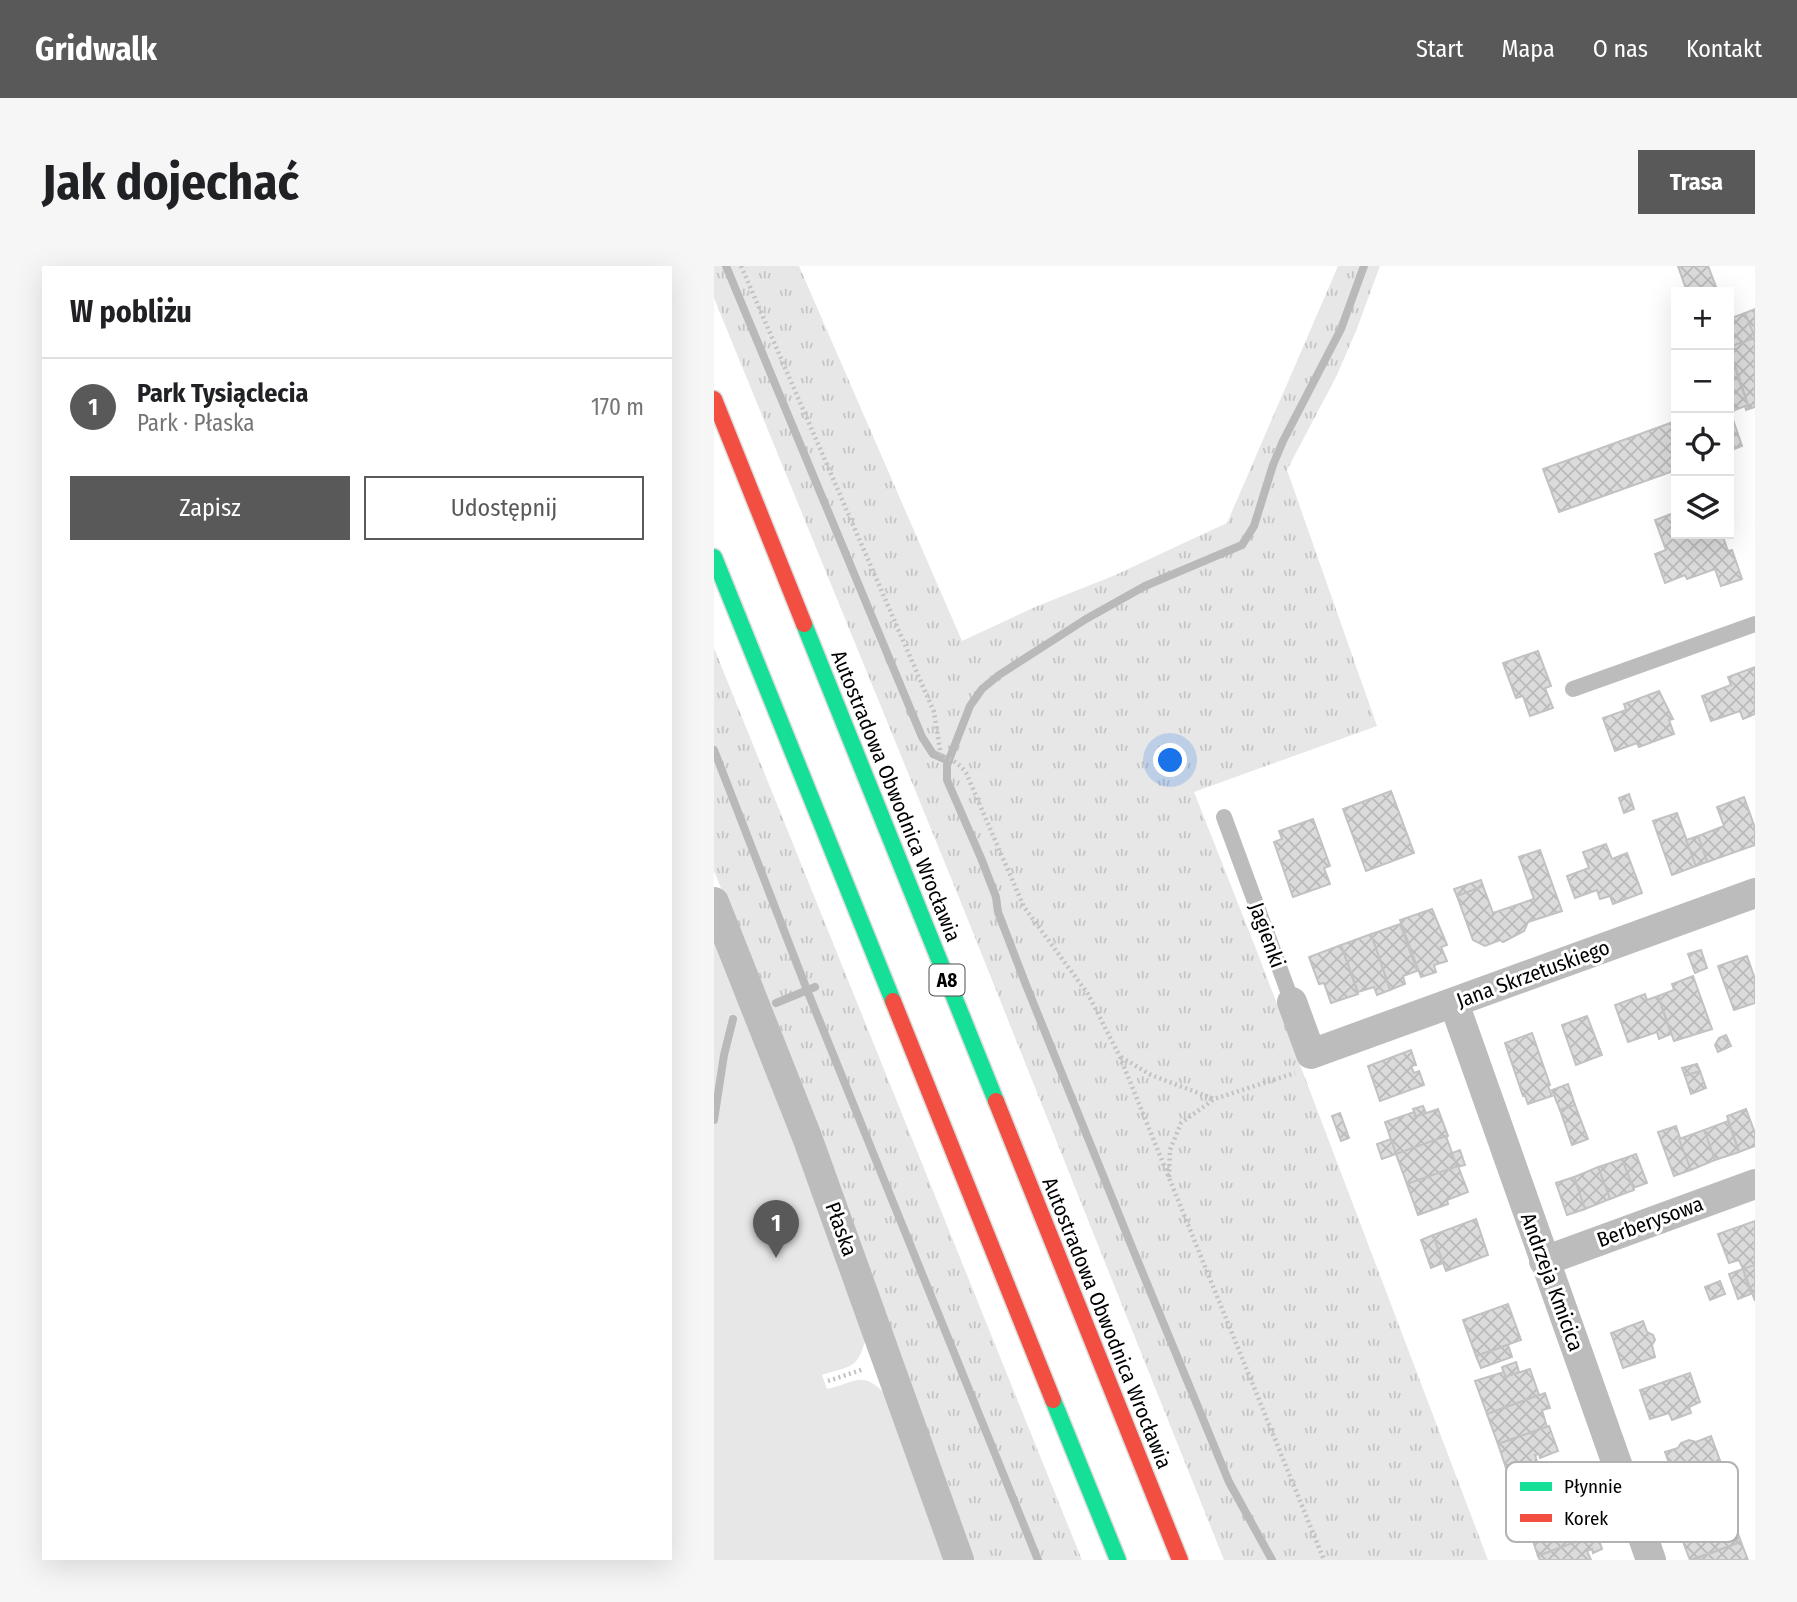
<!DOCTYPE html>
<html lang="pl">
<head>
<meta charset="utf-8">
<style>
	body { margin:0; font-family:"Fira Sans Condensed",sans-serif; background:#f6f6f6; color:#202124 }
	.controls { position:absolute; right:21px; top:21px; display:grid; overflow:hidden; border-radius:0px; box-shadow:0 7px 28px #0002 }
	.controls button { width:63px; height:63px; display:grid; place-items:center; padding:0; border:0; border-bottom:2px solid #e0e0e0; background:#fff; color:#202124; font:35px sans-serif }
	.you { position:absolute; left:457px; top:495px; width:24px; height:24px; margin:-18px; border:5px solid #fff; border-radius:50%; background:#1a73e8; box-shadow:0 0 0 10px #1a73e833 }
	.badge { display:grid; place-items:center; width:46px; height:46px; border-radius:50%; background:#595959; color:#fff; font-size:23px; font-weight:700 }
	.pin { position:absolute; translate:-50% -58px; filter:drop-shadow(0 2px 4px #0008) }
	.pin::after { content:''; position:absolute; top:37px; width:24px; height:21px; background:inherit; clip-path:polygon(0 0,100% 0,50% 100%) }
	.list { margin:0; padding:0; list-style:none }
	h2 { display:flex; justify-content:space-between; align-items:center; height:91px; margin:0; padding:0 28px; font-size:30px }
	h2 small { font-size:23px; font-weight:400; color:#757577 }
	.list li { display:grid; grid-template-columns:46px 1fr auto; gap:21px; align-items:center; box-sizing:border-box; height:98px; padding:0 28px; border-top:2px solid #e0e0e0 }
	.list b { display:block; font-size:26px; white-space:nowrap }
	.list p { margin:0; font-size:23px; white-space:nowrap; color:#757577 }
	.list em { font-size:23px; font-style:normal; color:#757577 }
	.actions { display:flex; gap:14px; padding:21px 28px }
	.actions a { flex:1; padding:16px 0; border:2px solid #595959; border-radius:0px; text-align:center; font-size:24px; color:#595959 }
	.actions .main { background:#595959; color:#fff }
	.icon { flex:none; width:38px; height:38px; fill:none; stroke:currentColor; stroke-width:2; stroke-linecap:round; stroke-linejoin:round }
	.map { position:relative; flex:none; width:1041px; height:1294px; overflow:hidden; border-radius:0px }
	header { display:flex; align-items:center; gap:42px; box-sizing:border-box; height:98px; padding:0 35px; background:#595959; color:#fff }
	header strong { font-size:33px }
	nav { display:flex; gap:38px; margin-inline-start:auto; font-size:24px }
	.intro { display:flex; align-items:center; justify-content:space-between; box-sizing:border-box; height:168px; padding:0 42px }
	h1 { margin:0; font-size:49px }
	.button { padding:18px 32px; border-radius:0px; background:#595959; color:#fff; font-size:24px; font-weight:700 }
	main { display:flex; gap:42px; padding:0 42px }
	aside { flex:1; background:#fff; border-radius:0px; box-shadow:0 7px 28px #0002 }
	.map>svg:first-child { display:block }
</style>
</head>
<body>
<header>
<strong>Gridwalk</strong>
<nav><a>Start</a><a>Mapa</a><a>O nas</a><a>Kontakt</a></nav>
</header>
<div class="intro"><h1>Jak dojechać</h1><a class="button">Trasa</a></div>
<main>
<aside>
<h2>W pobliżu<small></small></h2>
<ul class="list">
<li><span class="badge">1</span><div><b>Park Tysiąclecia</b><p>Park · Płaska</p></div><em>170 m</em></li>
</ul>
<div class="actions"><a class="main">Zapisz</a><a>Udostępnij</a></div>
</aside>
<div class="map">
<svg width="1041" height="1294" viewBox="0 0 1041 1294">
	<defs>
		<pattern id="grass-tufts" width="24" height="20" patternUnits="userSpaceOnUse" patternTransform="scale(1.75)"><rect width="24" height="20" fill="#e7e7e7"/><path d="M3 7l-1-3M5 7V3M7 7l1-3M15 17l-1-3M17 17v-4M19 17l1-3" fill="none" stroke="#c4c4c4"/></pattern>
		<pattern id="building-cross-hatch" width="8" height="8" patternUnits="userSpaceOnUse" patternTransform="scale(1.75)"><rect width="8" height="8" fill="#dbdbdb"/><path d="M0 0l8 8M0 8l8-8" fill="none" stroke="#bababa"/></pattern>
	</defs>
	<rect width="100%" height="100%" fill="#fff"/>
	<g fill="url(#grass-tufts)">
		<path d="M 0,0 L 85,0 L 248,375 L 321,341 L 399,310 L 513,257 L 624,0 L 666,0 L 642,65 L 622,111 L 573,204 L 663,460 L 480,526 L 544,688 L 774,1294 L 510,1294 L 246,634 L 0,32 Z"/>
		<path d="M 0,382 L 368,1294 L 256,1294 L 43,711 L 0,605 Z"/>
	</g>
	<path fill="#e7e7e7" d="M 0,670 L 67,838 L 152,1072 C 143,1104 138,1099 108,1109 L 113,1123 C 144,1116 148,1103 174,1131 L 232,1294 L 0,1294 Z"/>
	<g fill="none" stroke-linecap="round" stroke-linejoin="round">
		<g stroke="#b9b9b9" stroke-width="8">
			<path d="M 12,0 L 208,471 L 219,488 L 235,495"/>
			<path d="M 0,484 L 93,724 L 324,1294"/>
			<path d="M 62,737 L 101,721"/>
			<path d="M 0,854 L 10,789 L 19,753"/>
			<path d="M 558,1294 L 515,1216 L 420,986 L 312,719 L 284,646 L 282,631 L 267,592 L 233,514 L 233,499 L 256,440 L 268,423 L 285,409 L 372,353 L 431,320 L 528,279 L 540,260 L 559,199 L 569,175 L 627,63 L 650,0"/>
		</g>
	</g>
	<g fill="url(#building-cross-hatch)" stroke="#c2c2c2" stroke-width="2">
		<path d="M 964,0 L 994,0 L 1004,26 L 973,26 Z"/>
		<path d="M 1041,43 L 1041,72 L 1031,47 Z"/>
		<path d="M 1031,47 L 1041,72 L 1015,81 L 1015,53 Z"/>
		<path d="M 1041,72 L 1041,141 L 1032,144 L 1031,140 L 1034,139 L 1015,81 Z"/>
		<path d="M 1015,86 L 1034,139 L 1016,146 L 1015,142 Z"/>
		<path d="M 1015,142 L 1028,180 L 1015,185 Z"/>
		<path d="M 962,155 L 962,204 L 845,246 L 829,203 Z"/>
		<path d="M 960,247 L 962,268 L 968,268 L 969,270 L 976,268 L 1008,268 L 1014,285 L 1018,284 L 1028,313 L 1007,320 L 1001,303 L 973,313 L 971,309 L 951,317 L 941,288 L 952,284 L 941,254 Z"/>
		<path d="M 824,385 L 837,420 L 831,422 L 839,442 L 816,450 L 809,430 L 802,432 L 789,397 Z"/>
		<path d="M 1041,401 L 1041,448 L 1029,453 L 1026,445 L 997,455 L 988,430 L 1017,419 L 1014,411 Z"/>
		<path d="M 945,425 L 959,453 L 955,454 L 960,468 L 925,481 L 923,477 L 901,485 L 889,452 L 912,444 L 910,438 Z"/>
		<path d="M 677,525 L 700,587 L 652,605 L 629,543 Z"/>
		<path d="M 915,528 L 920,543 L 910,547 L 905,532 Z"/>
		<path d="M 1030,531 L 1041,562 L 1041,579 L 993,596 L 984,570 L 1010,560 L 1003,541 Z"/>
		<path d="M 963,547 L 982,600 L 958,609 L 939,555 Z"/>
		<path d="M 599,553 L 616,600 L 610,602 L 616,618 L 579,631 L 560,576 L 568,573 L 565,565 Z"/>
		<path d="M 984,570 L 993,596 L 982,600 L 972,574 Z"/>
		<path d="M 892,578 L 898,593 L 913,587 L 928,627 L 899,638 L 896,630 L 886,633 L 883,624 L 861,632 L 853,610 L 875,602 L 869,586 Z"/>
		<path d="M 826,584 L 848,645 L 814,656 L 810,665 L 789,676 L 786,674 L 771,680 L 759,674 L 743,630 L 769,620 L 779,647 L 820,633 L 805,591 Z"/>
		<path d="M 767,614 L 769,620 L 743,630 L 740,623 Z"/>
		<path d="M 718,643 L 733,679 L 727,681 L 733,695 L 720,699 L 722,706 L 707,711 L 686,654 Z"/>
		<path d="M 686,658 L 703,705 L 689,710 L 691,718 L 676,724 L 657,668 Z"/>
		<path d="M 657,668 L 676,724 L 663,729 L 660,721 L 644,726 L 627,679 Z"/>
		<path d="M 627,679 L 644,728 L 617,737 L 610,717 L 605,718 L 595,691 Z"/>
		<path d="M 987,684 L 993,702 L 981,707 L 974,688 Z"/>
		<path d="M 1033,690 L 1041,713 L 1041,737 L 1020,744 L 1004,700 Z"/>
		<path d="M 979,710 L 998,763 L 960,775 L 944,730 L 960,724 L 958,718 Z"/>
		<path d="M 931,728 L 933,734 L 944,730 L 957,768 L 945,773 L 943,766 L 914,776 L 901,739 Z"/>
		<path d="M 873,750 L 888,789 L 862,799 L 848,759 Z"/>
		<path d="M 818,767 L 836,819 L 834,820 L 838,830 L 814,838 L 811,830 L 809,830 L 791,777 Z"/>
		<path d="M 1012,769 L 1017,780 L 1004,786 L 1001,779 L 1005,772 Z"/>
		<path d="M 697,784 L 702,799 L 697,800 L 700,807 L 705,805 L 710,819 L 666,835 L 654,800 Z"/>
		<path d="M 983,798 L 986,805 L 971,810 L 968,802 Z"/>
		<path d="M 986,805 L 992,822 L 977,828 L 971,810 Z"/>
		<path d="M 854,818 L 861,839 L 846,844 L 838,824 Z"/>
		<path d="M 861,839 L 874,873 L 858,879 L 846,844 Z"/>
		<path d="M 709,840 L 712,847 L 702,850 L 699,843 Z"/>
		<path d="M 724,843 L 734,870 L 682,888 L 671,856 L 700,846 L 701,851 Z"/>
		<path d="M 1032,843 L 1041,867 L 1041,880 L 1025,886 L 1013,850 Z"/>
		<path d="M 626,847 L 635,872 L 627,875 L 618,850 Z"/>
		<path d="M 1014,855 L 1025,886 L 1001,894 L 990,864 Z"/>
		<path d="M 962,860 L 977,904 L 960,910 L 944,866 Z"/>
		<path d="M 990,864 L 1001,894 L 977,904 L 965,873 Z"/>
		<path d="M 732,870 L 743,901 L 693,918 L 682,888 Z"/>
		<path d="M 677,873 L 682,888 L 668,893 L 663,878 Z"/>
		<path d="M 746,884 L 751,899 L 743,901 L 738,887 Z"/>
		<path d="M 922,888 L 933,917 L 919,922 L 908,893 Z"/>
		<path d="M 908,893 L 920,924 L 896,933 L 884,901 Z"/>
		<path d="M 744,900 L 754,926 L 733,934 L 734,938 L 704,949 L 693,918 Z"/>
		<path d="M 884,901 L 896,933 L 871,943 L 860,911 Z"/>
		<path d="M 860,911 L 871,943 L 853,949 L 842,917 Z"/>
		<path d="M 762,953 L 774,989 L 732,1005 L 719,969 Z"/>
		<path d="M 1041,955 L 1041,999 L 1029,1003 L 1025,994 L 1015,997 L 1004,968 Z"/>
		<path d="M 719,969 L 729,997 L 717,1002 L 707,974 Z"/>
		<path d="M 1041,999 L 1041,1035 L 1029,1003 Z"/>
		<path d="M 1029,1003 L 1037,1028 L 1024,1033 L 1015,1008 Z"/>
		<path d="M 1006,1015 L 1011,1028 L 996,1034 L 991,1021 Z"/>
		<path d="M 794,1038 L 807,1074 L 762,1090 L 749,1054 Z"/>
		<path d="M 929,1055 L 933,1066 L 939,1069 L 941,1074 L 938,1079 L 941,1091 L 909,1102 L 897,1067 Z"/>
		<path d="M 794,1079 L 798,1091 L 767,1102 L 762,1090 Z"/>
		<path d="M 802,1096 L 805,1106 L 791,1111 L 788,1101 Z"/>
		<path d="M 816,1103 L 825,1129 L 773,1148 L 761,1115 L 790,1106 L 791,1111 Z"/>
		<path d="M 976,1107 L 986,1136 L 975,1141 L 977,1147 L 958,1154 L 955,1147 L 936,1153 L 926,1124 Z"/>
		<path d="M 831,1127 L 836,1142 L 828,1144 L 833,1161 L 784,1178 L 773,1148 Z"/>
		<path d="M 835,1160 L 844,1185 L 826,1192 L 825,1188 L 821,1189 L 824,1198 L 794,1208 L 784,1178 Z"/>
		<path d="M 997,1170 L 1008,1200 L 962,1217 L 951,1186 L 964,1182 L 967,1177 L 975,1174 L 982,1176 Z"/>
		<path d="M 864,1243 L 869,1258 L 878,1254 L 883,1268 L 824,1290 L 814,1260 Z"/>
		<path d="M 1016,1246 L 1027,1276 L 976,1294 L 966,1268 L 988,1261 L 986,1257 Z"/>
		<path d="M 883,1268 L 888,1283 L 879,1287 L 878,1283 L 873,1285 L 877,1294 L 826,1294 L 824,1290 Z"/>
		<path d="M 1027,1276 L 1034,1294 L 979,1294 Z"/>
	</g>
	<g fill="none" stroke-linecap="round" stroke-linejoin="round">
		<defs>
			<g id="fast">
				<path d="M 0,291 L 179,735"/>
				<path d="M 90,358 L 282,835"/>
				<path d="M 339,1134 L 404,1294"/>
			</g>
			<g id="jam">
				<path d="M 0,133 L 90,358"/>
				<path d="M 179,735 L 339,1134"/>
				<path d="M 282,835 L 466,1294"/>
			</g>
		</defs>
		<use href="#fast" stroke="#dbdbdb" stroke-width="19"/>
		<use href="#jam" stroke="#dbdbdb" stroke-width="19"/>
		<g stroke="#c2c2c2" stroke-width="4.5" stroke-dasharray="2 3.5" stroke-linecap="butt">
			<path d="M 27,0 L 220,446 L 227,490 C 238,493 246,498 252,507 L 310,641 L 374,728 L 406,791 L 610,1294"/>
			<path d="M 407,791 L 437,809 L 500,833 L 581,807"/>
			<path d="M 455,911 L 456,884 L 467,857 L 499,834"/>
			<path d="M 114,1115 L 150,1103"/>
		</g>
		<g stroke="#bcbcbc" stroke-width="16">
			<path d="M 859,423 L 1041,358"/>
			<path d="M 510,551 L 578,736"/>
		</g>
		<g stroke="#bcbcbc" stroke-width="30">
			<path d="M 0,636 L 93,871 L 245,1294"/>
			<path d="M 578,736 L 597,788 L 1041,627"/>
			<path d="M 740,737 L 937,1294"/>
			<path d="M 830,995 L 1041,918"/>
		</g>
		<use href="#fast" stroke="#16e098" stroke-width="16"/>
		<use href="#jam" stroke="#f24e42" stroke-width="16"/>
	</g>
	<g text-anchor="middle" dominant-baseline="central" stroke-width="6" stroke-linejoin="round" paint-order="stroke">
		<rect fill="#fff" stroke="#4c4c4c" stroke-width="2" x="215.5" y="698.5" width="35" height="31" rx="5"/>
		<g font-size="19" font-weight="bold" fill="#000">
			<text x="233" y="714">A8</text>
		</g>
		<g font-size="21" fill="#000" stroke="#fff">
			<text transform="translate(182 530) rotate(68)">Autostradowa Obwodnica Wrocławia</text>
			<text transform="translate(553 669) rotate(70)">Jagienki</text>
			<text transform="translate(819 708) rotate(-20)">Jana Skrzetuskiego</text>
			<text transform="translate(936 956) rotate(-20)">Berberysowa</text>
			<text transform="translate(127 963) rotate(70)">Płaska</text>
			<text transform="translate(838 1016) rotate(70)">Andrzeja Kmicica</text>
			<text transform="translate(393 1057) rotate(68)">Autostradowa Obwodnica Wrocławia</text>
		</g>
	</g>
	<rect x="792" y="1196" width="232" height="80" rx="10" fill="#fff" stroke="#b2b2b2" stroke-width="2"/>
	<rect x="806" y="1216" width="32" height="9" fill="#16e098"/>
	<rect x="806" y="1248" width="32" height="8" fill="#f24e42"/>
	<g font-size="19" fill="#000">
		<text x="850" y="1227">Płynnie</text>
		<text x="850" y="1259">Korek</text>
	</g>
</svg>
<div class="controls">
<button>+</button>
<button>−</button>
<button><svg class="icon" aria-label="locate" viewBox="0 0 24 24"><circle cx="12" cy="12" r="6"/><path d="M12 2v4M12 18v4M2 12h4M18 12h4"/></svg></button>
<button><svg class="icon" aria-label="layers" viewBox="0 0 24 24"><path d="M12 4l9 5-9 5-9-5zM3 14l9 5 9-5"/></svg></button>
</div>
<div class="you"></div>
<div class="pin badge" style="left:62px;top:992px">1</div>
</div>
</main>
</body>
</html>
